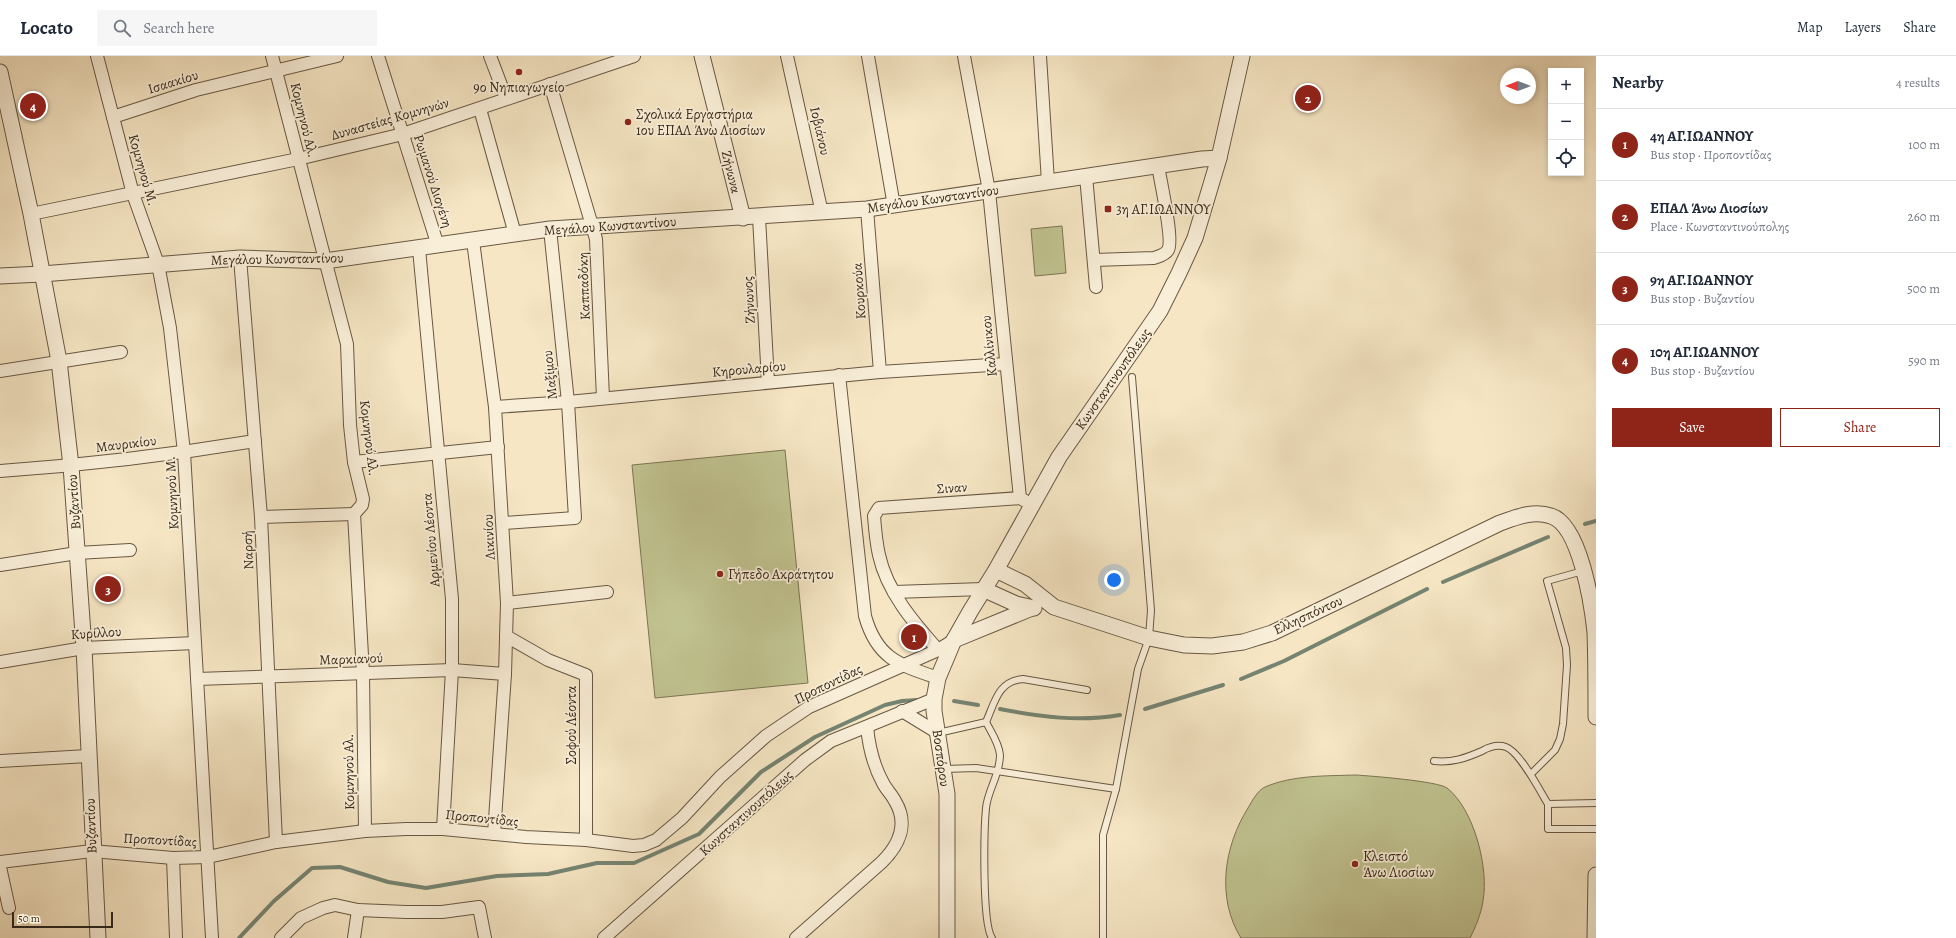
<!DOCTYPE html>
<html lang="en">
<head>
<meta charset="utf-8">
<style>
	body { margin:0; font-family:Alegreya,serif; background:#f6f6f7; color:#1f2937 }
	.controls { position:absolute; right:12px; top:12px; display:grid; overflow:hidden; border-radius:0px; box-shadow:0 2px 6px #0003 }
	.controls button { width:36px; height:36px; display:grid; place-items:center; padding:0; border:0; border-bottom:1px solid #e0e1e3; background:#fff; color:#1f2937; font:20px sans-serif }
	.compass { position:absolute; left:1500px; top:12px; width:36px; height:36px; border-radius:50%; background:#fff; box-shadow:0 2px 6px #0003; rotate:270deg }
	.scale { position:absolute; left:12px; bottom:10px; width:101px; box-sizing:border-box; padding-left:4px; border:2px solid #382918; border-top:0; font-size:11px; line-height:14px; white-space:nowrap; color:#382918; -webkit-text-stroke:3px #f9efd9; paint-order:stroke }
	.you { position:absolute; left:1114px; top:524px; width:14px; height:14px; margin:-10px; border:3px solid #fff; border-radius:50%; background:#1a73e8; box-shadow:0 0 0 6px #1a73e833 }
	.badge { display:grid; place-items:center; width:26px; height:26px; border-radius:50%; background:#8f2418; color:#fff; font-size:13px; font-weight:700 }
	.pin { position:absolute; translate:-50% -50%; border:2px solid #fff; box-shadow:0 1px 4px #0006 }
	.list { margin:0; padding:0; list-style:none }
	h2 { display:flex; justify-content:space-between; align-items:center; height:52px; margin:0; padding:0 16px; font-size:17px }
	h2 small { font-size:13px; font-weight:400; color:#747a83 }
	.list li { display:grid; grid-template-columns:26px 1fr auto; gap:12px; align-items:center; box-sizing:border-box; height:72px; padding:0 16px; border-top:1px solid #e0e1e3 }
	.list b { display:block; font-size:15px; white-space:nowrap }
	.list p { margin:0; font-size:13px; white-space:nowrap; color:#747a83 }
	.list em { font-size:13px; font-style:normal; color:#747a83 }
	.actions { display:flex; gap:8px; padding:12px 16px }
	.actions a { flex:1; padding:9px 0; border:1px solid #8f2418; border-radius:0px; text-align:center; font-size:14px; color:#8f2418 }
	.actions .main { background:#8f2418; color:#fff }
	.icon { flex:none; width:22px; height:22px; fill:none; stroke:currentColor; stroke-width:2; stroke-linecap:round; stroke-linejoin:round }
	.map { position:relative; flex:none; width:1596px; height:882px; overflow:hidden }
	header { display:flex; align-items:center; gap:24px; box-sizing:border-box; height:56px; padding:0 20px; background:#fff; border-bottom:1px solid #e0e1e3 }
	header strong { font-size:19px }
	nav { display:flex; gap:22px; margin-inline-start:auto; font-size:14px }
	.search { width:280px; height:36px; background:#f6f6f7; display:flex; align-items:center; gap:10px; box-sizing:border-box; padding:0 14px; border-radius:0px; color:#747a83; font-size:15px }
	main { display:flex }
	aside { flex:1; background:#fff }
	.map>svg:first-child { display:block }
</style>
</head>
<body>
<header>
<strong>Locato</strong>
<div class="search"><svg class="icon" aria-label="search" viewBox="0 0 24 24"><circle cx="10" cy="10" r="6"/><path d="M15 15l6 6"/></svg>Search here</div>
<nav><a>Map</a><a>Layers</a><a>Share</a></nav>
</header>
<main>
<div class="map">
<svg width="1596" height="882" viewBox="0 0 1596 882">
	<rect width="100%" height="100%" fill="#f6e6c4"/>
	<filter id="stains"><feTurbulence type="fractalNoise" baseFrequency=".005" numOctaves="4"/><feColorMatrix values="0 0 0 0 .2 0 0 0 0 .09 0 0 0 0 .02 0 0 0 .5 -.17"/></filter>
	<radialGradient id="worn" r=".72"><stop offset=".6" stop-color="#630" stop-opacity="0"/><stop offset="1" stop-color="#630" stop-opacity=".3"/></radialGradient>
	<g fill="#c1c491" stroke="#7c7654">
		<path d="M 1062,170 L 1066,217 L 1035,220 L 1031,173 Z"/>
		<path d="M 785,394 L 808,627 L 655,642 L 632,409 Z"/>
		<path d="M 1356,719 C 1371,720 1437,725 1447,732 C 1474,753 1489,812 1483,845 C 1481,858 1476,870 1470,882 L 1241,882 C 1216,842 1224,790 1248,752 C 1252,745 1258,734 1265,731 C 1293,719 1326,720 1356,719 Z"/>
	</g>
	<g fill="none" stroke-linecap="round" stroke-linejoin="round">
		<g stroke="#758472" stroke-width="4">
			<path d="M 1585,468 L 1596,465"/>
			<path d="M 1443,526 L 1548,481"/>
			<path d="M 1241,623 L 1284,605 L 1427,533"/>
			<path d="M 954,645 L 978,649"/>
			<path d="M 1000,653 C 1041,661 1079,666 1120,659"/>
			<path d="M 1145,653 L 1223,629"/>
			<path d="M 239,882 L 274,845 L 312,812 L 340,811 L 388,826 L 426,832 L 497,820 L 548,818 L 597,807 L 634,807 L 699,778 L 761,716 L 815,681 L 885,649 L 902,645 L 917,644"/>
		</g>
		<defs>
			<g id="service">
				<path d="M 986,666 C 995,646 998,625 1023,623 L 1087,634"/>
				<path d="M 938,677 L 986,666 C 991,676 999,687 1000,699 C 1000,719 988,733 986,752 C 984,773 982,868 992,882"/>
				<path d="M 1434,705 C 1452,707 1466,702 1482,695 C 1489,691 1497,688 1506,691 C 1520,696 1540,735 1548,748"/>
				<path d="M 944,713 L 976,712 L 1116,733 L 1138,613 L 1149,582 L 1151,554 L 1132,321"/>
				<path d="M 1531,718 L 1555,694 L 1560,683 L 1563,668 L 1567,609 L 1566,592 L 1547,525 L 1583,515"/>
				<path d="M 1596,747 L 1548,748 L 1548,773 L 1596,773"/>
				<path d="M 1103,882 L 1103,779 L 1116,733"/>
			</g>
			<g id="minor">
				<path d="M 97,0 L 133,138 L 158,208 L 170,272 L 184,396 L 212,882"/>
				<path d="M 272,0 L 347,288 L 350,369 L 354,406 L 363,443 L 362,449 L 354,458 L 363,617 L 365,775"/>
				<path d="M 378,0 L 438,190"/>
				<path d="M 490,0 L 506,42"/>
				<path d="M 787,0 L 822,157"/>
				<path d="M 868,0 L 894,150"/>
				<path d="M 964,0 L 989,135 L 1020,442"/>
				<path d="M 1040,0 L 1048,126"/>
				<path d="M 550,28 L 596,183 L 603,342"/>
				<path d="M 480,53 L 515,178"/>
				<path d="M 113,61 L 196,34 L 337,0"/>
				<path d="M 1086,120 L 1096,231"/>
				<path d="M 867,153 L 880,316"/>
				<path d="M 31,158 L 298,103 L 403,78 L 634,0"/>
				<path d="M 759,161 L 768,326"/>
				<path d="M 473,185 L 495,351 L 507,547 L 505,618 L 494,778"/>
				<path d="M 419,193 L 452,543 L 452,614 L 443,773"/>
				<path d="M 240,202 L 261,461 L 276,786"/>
				<path d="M 1094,204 L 1154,202 C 1159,200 1165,199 1168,194 C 1174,184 1160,124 1158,109"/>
				<path d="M 0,315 L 121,296"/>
				<path d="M 839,319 L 865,560 C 877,603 900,609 938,622"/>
				<path d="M 495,351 L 568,346 L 880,316 L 1006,308"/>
				<path d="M 354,406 L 498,391"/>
				<path d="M 0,415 C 85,409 170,399 255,385"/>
				<path d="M 261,461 L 354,458"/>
				<path d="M 503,467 L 575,462 L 568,346 L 550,173"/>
				<path d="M 0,509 L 77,497 L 130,494"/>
				<path d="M 894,536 L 983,533"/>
				<path d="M 507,547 L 607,536"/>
				<path d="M 506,580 L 548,604 L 586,619 L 586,784"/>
				<path d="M 938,594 C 914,567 887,536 879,499 C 876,486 875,473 874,460 L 879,452 L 1020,442 L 1027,446"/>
				<path d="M 0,606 L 84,592 L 195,587"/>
				<path d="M 197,623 L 452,614 L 505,618"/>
				<path d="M 902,655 L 938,677"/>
				<path d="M 0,705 L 88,700"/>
				<path d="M 173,802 L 176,882"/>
				<path d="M 0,806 L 92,795 L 173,802 L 208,801 L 276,786 L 365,775 L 406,773 L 443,773 L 526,781 L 586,784 L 633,790 L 644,789 L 656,784 L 682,762 L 720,721 L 766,680 L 809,651 L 938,594 L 954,584"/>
				<path d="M 0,811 L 9,852"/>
				<path d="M 281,882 L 301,862 L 323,852 L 335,849 L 358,854 L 406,856 L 442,856 L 479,851 L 485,882"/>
				<path d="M 354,882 L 358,854"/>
				<path d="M 604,882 L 805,704 L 831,685 L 934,643"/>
				<path d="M 796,882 L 882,806 C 899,789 909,768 895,745 C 892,739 886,733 883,727 C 873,709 869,691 867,671"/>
			</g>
			<g id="tertiary">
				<path d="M 702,0 L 743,162"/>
				<path d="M 0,16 L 31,158 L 59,305 L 71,410 L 84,592 L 98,882"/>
				<path d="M 0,220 L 42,218 L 240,202 L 325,205 L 550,173 L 867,153 L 1202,103 L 1219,102"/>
				<path d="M 996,514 L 1025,528 L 1054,551 L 1149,582 L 1184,589 L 1212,590 L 1243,586 L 1272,577 L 1500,467 C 1517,461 1534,454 1551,460 C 1580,469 1592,548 1595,576 C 1596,604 1596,633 1596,661"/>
				<path d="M 983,533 L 1016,548 L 1034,552"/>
				<path d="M 954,584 L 1032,552"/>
				<path d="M 947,882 L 947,738 L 934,655 L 934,643 L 938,622 L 954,584 L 971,554 L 996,514 L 1059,401 L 1160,255 L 1179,217 L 1195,182 L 1219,102 L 1242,0"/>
				<path d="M 1595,882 L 1596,819"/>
			</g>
		</defs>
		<use href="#service" stroke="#685843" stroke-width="8"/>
		<use href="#minor" stroke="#685843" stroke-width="14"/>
		<use href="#tertiary" stroke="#685843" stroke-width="17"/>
		<use href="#service" stroke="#f9efd9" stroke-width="6"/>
		<use href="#minor" stroke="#f9efd9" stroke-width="12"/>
		<use href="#tertiary" stroke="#f9efd9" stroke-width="15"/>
	</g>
	<g fill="#8f2418" stroke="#f9efd9" stroke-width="1.5">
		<circle cx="519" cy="16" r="4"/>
		<circle cx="628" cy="66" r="4"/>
		<rect x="1104" y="149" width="8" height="8" rx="2"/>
		<circle cx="720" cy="518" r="4"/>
		<circle cx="1355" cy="808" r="4"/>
	</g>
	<g text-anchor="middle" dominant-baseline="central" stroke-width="3.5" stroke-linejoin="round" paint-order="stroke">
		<g font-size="14" fill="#382918" stroke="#f9efd9">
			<text transform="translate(173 26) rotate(-17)">Ισαακίου</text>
			<text transform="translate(390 63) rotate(-16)">Δυναστείας Κομνηνών</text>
			<text transform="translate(304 64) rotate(76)">Κομνηνού Αλ.</text>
			<text transform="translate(820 75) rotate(77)">Ιοβιάνου</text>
			<text transform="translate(143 114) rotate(74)">Κομνηνού Μ.</text>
			<text transform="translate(731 116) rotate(76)">Ζήνωνα</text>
			<text transform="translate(433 125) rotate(72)">Ρωμανού Διογένη</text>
			<text transform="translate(933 143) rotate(-8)">Μεγάλου Κωνσταντίνου</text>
			<text transform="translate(610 170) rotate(-4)">Μεγάλου Κωνσταντίνου</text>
			<text transform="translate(277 203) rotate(-1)">Μεγάλου Κωνσταντίνου</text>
			<text transform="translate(584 230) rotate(-92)">Καππαδόκη</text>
			<text transform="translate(859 235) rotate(-94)">Κουρκούα</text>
			<text transform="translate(749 244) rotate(-93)">Ζήνωνος</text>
			<text transform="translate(989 290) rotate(-96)">Καλλίνικου</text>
			<text transform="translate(749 313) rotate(-5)">Κηρουλαρίου</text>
			<text transform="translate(550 319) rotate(-96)">Μαξίμου</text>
			<text transform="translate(1113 323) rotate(-55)">Κωνσταντινουπόλεως</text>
			<text transform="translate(369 382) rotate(83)">Κομνηνού Αλ.</text>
			<text transform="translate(126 388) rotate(-7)">Μαυρικίου</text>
			<text transform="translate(952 432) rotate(-4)">Σιναν</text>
			<text transform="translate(172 437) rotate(-93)">Κομνηνού Μ.</text>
			<text transform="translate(74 446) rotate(-94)">Βυζαντίου</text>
			<text transform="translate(489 481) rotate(-93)">Λικινίου</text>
			<text transform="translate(431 484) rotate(-95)">Αρμενίου Λέοντα</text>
			<text transform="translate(248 494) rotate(-92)">Ναρσή</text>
			<text transform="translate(1308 559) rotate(-25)">Ελλησπόντου</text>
			<text transform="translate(96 577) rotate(-4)">Κυρίλλου</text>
			<text transform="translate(351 603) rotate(-2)">Μαρκιανού</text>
			<text transform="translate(828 628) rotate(-26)">Προποντίδας</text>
			<text transform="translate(571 669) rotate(-90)">Σοφού Λέοντα</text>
			<text transform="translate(941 702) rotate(82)">Βοσπόρου</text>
			<text transform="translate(349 716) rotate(-91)">Κομνηνού Αλ.</text>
			<text transform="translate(746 757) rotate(-42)">Κωνσταντινουπόλεως</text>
			<text transform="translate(482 762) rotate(6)">Προποντίδας</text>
			<text transform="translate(91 770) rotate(-92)">Βυζαντίου</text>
			<text transform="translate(160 784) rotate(3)">Προποντίδας</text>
		</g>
		<g font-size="14" fill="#382918" stroke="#f9efd9" text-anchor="start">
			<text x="519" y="31" text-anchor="middle">9ο Νηπιαγωγείο</text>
			<text x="636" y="58">Σχολικά Εργαστήρια<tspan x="636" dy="16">1ου ΕΠΑΛ Άνω Λιοσίων</tspan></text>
			<text x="1116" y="153">3η ΑΓ.ΙΩΑΝΝΟΥ</text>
			<text x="728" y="518">Γήπεδο Ακράτητου</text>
			<text x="1363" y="800">Κλειστό<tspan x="1363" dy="16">Άνω Λιοσίων</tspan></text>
		</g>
	</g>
	<rect width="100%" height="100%" filter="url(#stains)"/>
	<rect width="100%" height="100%" fill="url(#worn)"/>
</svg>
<div class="controls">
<button>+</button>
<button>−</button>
<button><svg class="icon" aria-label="locate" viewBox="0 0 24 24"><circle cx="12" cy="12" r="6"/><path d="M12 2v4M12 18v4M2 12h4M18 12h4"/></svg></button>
</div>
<svg class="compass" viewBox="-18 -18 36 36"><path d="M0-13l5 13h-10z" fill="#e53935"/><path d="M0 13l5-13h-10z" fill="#747a83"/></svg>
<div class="scale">50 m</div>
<div class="you"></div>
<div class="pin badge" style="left:914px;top:581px">1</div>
<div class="pin badge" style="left:1308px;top:42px">2</div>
<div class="pin badge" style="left:108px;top:533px">3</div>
<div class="pin badge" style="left:33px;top:50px">4</div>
</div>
<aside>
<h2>Nearby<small>4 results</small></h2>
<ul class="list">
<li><span class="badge">1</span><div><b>4η ΑΓ.ΙΩΑΝΝΟΥ</b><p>Bus stop · Προποντίδας</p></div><em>100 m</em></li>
<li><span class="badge">2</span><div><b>ΕΠΑΛ Άνω Λιοσίων</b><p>Place · Κωνσταντινούπολης</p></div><em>260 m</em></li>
<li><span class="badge">3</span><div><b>9η ΑΓ.ΙΩΑΝΝΟΥ</b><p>Bus stop · Βυζαντίου</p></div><em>500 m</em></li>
<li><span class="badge">4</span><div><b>10η ΑΓ.ΙΩΑΝΝΟΥ</b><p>Bus stop · Βυζαντίου</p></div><em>590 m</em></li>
</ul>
<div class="actions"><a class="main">Save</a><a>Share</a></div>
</aside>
</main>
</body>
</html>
